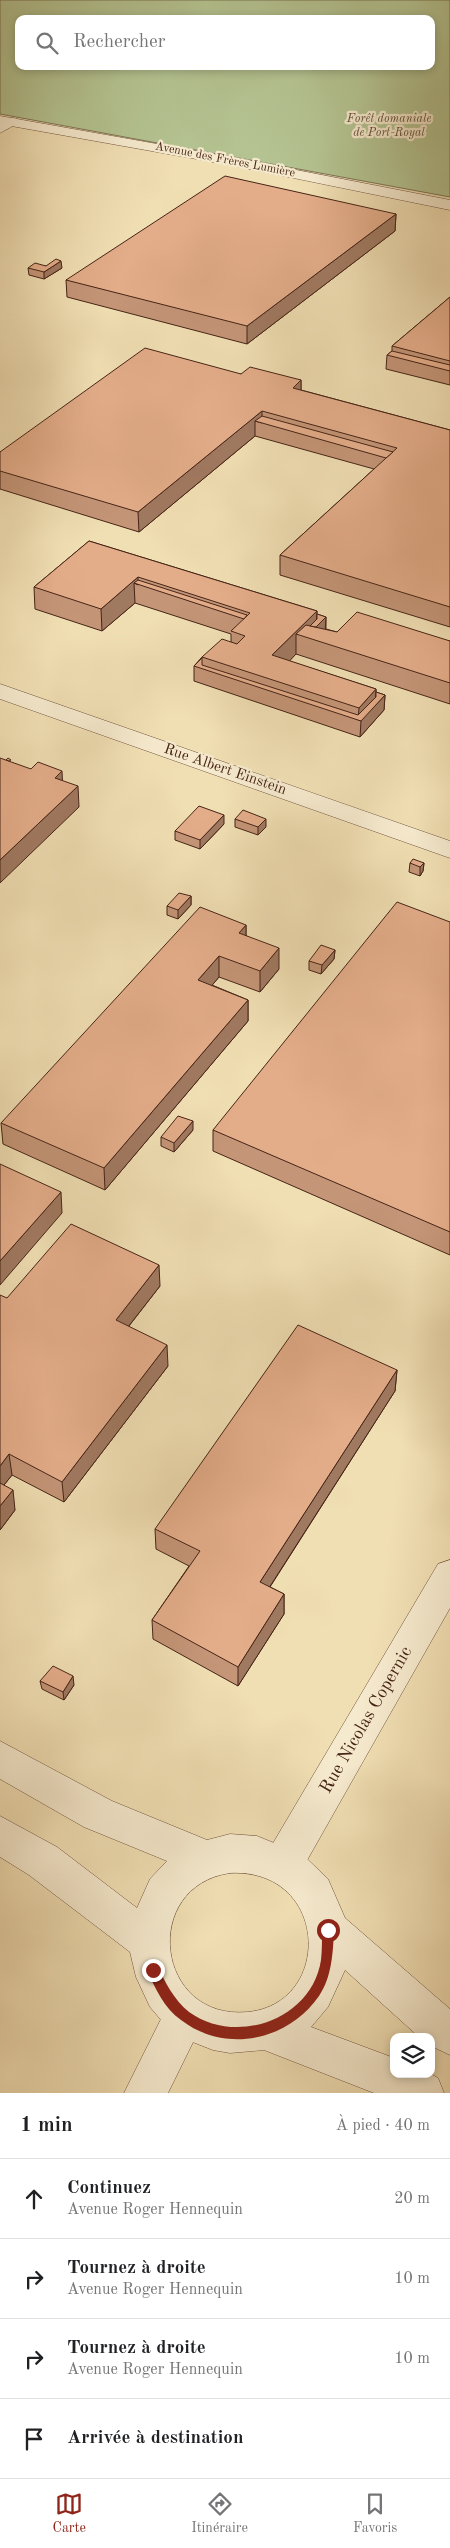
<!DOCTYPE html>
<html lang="fr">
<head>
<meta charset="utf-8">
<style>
	body { margin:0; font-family:"Old Standard TT",serif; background:#f6f6f6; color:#202124 }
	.controls { position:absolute; right:15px; bottom:15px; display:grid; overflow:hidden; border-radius:10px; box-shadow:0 2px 8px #0003 }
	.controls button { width:45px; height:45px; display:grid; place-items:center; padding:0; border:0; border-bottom:1px solid #e0e0e0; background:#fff; color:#202124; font:25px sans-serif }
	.stop { position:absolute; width:15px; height:15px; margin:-11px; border:4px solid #8f2418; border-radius:50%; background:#fff }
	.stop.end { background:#8f2418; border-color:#fff; box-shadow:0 1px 5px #0008 }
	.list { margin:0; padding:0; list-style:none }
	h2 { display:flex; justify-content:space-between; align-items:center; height:65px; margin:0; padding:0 20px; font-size:21px }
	h2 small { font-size:16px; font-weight:400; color:#757577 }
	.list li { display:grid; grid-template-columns:32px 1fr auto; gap:15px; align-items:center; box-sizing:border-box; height:80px; padding:0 20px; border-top:1px solid #e0e0e0 }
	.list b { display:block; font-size:19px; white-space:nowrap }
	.list p { margin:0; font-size:16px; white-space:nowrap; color:#757577 }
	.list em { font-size:16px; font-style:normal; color:#757577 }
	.icon { flex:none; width:28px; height:28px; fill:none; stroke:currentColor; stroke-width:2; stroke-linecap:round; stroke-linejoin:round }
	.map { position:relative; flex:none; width:450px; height:2093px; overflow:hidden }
	.search { position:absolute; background:#fff; box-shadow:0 2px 8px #0003; left:15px; right:15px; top:15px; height:55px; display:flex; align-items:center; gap:12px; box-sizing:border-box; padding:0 18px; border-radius:10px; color:#757577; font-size:19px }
	.sheet { height:385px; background:#fff }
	nav { display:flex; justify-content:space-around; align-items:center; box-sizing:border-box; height:70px; border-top:1px solid #e0e0e0; background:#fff; font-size:14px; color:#757577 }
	nav a { display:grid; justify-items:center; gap:2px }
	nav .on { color:#8f2418 }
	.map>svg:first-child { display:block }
</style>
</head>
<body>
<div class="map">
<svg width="450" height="2093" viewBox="0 0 450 2093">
	<rect width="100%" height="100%" fill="#f1dfb4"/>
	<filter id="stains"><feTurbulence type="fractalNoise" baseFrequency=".004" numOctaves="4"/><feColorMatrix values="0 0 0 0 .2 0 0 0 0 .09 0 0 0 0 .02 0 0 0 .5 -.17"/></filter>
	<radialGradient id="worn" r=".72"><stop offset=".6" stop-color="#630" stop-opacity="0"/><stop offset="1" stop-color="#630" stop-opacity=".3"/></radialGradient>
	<path fill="#b4c391" stroke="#7c7454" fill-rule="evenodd" d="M 0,0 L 450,0 L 450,197 L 0,114 ZM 19,19 L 431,19 L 431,66 L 19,66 Z"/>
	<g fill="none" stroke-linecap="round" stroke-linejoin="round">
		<defs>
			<g id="minor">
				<path d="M 13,118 L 18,119 L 20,122 L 0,133 L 0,123 Z"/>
				<path d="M 0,684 L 450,841 L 450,858 L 0,699 Z"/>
				<path d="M 450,1560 L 450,1608 L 297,1878 L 283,1883 L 269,1878 L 263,1864 L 269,1850 L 438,1564 Z"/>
				<path d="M 185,1995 L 200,2001 L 206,2016 L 168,2093 L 124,2093 L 170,2001 Z"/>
			</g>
			<g id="tertiary">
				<path d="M 0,116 L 230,157 L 450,200 L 450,210 L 230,165 L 0,124 Z"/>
				<path d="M 0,1741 L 112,1801 L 207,1840 L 230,1834 L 257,1836 L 303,1855 L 328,1879 L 345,1918 L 450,2009 L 450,2055 L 431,2046 L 431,2037 L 419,2037 L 345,1970 L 328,2007 L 311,2027 L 394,2058 L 394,2074 L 431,2074 L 438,2078 L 444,2093 L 374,2093 L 264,2050 L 230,2053 L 213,2050 L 190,2041 L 167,2027 L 150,2007 L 136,1977 L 130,1952 L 29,1875 L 0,1857 L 0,1816 L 57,1847 L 137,1908 L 150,1879 L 167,1861 L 84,1827 L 0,1779 ZM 230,1873 C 329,1868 334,2003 248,2012 C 155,2021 140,1886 230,1873 Z"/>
			</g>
		</defs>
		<use href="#minor" stroke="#70533e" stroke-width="1"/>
		<use href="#tertiary" stroke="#70533e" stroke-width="1"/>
		<use href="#minor" fill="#f6eace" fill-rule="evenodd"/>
		<use href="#tertiary" fill="#f6eace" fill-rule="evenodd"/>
	</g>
	<g fill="#c49577" stroke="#452416">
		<path d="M 396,214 L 395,231 L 247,344 L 67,297 L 66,280 Z"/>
		<path d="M 46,266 L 62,268 L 44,279 L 29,275 L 28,268 Z"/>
		<path d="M 450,297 L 450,385 L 386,369 L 387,355 L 392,351 L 392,346 Z"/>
		<path d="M 241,374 L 301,380 L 301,390 L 450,430 L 450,627 L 280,575 L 280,555 L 374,469 L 255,436 L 139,532 L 0,489 L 0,452 Z"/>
		<path d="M 89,541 L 317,611 L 317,614 L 326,617 L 326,629 L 337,632 L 450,641 L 450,704 L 296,654 L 289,661 L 376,689 L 376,692 L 385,695 L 384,710 L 360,737 L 194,681 L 194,666 L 202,657 L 231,642 L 231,634 L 135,603 L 102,631 L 35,609 L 34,587 Z"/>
		<path d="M 235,819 L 266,827 L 258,835 L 235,827 Z"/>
		<path d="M 224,824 L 200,849 L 175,840 L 175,831 Z"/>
		<path d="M 410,863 L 424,863 L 423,871 L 420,876 L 409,872 Z"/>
		<path d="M 191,896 L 191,905 L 178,919 L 167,915 L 167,906 Z"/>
		<path d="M 450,922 L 450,1255 L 213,1151 L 213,1130 Z"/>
		<path d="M 246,925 L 246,935 L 279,969 L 260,992 L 219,977 L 212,985 L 248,1000 L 248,1021 L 105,1190 L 3,1144 L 1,1123 Z"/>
		<path d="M 335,950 L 334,959 L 321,974 L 309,970 L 309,961 Z"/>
		<path d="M 193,1130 L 174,1152 L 161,1146 L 161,1137 Z"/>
		<path d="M 160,1286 L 129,1326 L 168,1366 L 64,1502 L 12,1475 L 4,1485 L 15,1510 L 0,1530 L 7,1298 Z"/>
		<path d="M 397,1370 L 395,1391 L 270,1587 L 284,1594 L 284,1614 L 238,1686 L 153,1639 L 152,1620 L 189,1566 L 156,1549 L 155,1529 Z"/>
		<path d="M 40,1681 L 74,1685 L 64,1700 L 42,1689 Z"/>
	</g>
	<g fill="#a07961" stroke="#452416">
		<path d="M 396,214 L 395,231 L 247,344 L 247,326 Z"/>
		<path d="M 61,261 L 62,268 L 44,279 L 44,272 Z"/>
		<path d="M 301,380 L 301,399 L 293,388 Z"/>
		<path d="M 262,411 L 262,423 L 255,421 L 255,436 L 139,532 L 138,512 Z"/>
		<path d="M 138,577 L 138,585 L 134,583 L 135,603 L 102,631 L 101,609 Z"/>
		<path d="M 317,611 L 316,627 L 326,617 L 325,632 L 296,634 L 296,654 L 284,667 L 272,655 Z"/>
		<path d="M 376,689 L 375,706 L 385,695 L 384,710 L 360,737 L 361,721 L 358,720 L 359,708 Z"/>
		<path d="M 62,771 L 63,792 L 55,778 Z"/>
		<path d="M 78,786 L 79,807 L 0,883 L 0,860 Z"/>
		<path d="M 224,815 L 224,824 L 200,849 L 200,840 Z"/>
		<path d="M 266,819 L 266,827 L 258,835 L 258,827 Z"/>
		<path d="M 424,863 L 423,871 L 420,876 L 420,867 Z"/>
		<path d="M 191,896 L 191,905 L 178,919 L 178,910 Z"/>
		<path d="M 246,925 L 246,946 L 239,933 Z"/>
		<path d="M 279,948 L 279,969 L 260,992 L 260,971 Z"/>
		<path d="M 335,950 L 334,959 L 321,974 L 322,965 Z"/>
		<path d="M 219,956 L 219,977 L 199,1001 L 198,980 Z"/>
		<path d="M 248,1000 L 248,1021 L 105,1190 L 104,1168 Z"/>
		<path d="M 193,1121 L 193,1130 L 174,1152 L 174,1143 Z"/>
		<path d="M 61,1192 L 62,1213 L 0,1285 L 0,1261 Z"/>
		<path d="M 159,1265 L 160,1286 L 117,1341 L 116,1320 Z"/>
		<path d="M 167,1345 L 168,1366 L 64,1502 L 62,1482 Z"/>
		<path d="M 397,1370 L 395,1391 L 260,1602 L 260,1582 Z"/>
		<path d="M 9,1454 L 12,1475 L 0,1490 L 0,1466 Z"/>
		<path d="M 13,1490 L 15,1510 L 0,1530 L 0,1506 Z"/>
		<path d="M 284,1594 L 284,1614 L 238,1686 L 238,1667 Z"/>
		<path d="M 73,1676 L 74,1685 L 64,1700 L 63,1692 Z"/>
	</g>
	<g fill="#e4ad8a" stroke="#452416">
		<path d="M 225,176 L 396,214 L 247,326 L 66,280 Z"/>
		<path d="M 56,259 L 61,261 L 44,272 L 28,268 L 35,263 L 46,266 Z"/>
		<path d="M 450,297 L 450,361 L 392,346 Z"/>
		<path d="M 145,348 L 241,374 L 250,367 L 301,380 L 293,388 L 450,430 L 450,607 L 280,555 L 397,448 L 262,411 L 138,512 L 0,471 L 0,452 Z"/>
		<path d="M 392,351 L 450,365 L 450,371 L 387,355 Z"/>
		<path d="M 262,416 L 393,452 L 386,458 L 255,421 Z"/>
		<path d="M 89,541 L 317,611 L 272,655 L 376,689 L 359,708 L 202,657 L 222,639 L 237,644 L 245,636 L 231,631 L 250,613 L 138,577 L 101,609 L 34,587 Z"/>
		<path d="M 138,580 L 247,615 L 244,619 L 134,583 Z"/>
		<path d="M 357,612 L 450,641 L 450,683 L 296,634 L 306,625 L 337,632 Z"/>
		<path d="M 317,614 L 326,617 L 316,627 L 310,626 L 317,619 Z"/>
		<path d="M 202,658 L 202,665 L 358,715 L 376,697 L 376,692 L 385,695 L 361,721 L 194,666 Z"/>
		<path d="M 0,758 L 31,769 L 38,762 L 62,771 L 55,778 L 78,786 L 0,860 Z"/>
		<path d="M 8,758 L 11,760 L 9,761 L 6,760 Z"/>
		<path d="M 199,806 L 224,815 L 200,840 L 175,831 Z"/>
		<path d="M 243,810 L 266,819 L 258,827 L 235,819 Z"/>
		<path d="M 413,859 L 424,863 L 420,867 L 410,863 Z"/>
		<path d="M 179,893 L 191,896 L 178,910 L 167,906 Z"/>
		<path d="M 397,902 L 450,922 L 450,1232 L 213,1130 Z"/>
		<path d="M 200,907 L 246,925 L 239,933 L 279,948 L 260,971 L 219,956 L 198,980 L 248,1000 L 104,1168 L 1,1123 Z"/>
		<path d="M 321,945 L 335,950 L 322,965 L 309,961 Z"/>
		<path d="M 178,1116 L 193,1121 L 174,1143 L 161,1137 Z"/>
		<path d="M 0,1164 L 61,1192 L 0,1261 Z"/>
		<path d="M 71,1224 L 159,1265 L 116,1320 L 167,1345 L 62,1482 L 9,1454 L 0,1466 L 0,1295 L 7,1298 Z"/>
		<path d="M 298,1325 L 397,1370 L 260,1582 L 284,1594 L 238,1667 L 152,1620 L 200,1551 L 155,1529 Z"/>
		<path d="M 0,1483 L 13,1490 L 0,1506 Z"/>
		<path d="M 53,1666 L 73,1676 L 63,1692 L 40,1681 Z"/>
	</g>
	<path fill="#8f2418" d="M 328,1924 L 334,1930 C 333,1952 332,1977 319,1996 C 288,2041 225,2054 181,2020 C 164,2008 155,1988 147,1970 L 149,1965 L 157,1965 C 165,1982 174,2000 189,2012 C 236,2046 312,2020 321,1960 C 322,1951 322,1940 322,1930 Z"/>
	<g text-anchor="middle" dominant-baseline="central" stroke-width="4.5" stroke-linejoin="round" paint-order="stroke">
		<g font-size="12" font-style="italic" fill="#614c35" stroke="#f6eace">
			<text x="389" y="119">Forêt domaniale<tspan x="389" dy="14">de Port-Royal</tspan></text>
		</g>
		<g font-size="12" fill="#452416" stroke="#f6eace">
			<text transform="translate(225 160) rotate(11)">Avenue des Frères Lumière</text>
		</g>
		<g font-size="15" fill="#452416" stroke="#f6eace">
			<text transform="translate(225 770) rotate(19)">Rue Albert Einstein</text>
		</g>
		<g font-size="18" fill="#452416" stroke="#f6eace">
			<text transform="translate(366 1720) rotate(-60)">Rue Nicolas Copernic</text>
		</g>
	</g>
	<rect width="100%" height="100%" filter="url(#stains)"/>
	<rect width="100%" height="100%" fill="url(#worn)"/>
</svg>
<div class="controls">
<button><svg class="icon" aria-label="layers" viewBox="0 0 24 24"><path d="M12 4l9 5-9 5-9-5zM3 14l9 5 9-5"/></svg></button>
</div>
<div class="stop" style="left:328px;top:1930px"></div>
<div class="stop end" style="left:153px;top:1970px"></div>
<div class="search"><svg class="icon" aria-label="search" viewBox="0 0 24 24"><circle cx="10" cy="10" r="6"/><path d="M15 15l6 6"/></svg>Rechercher</div>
</div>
<section class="sheet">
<h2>1 min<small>À pied · 40 m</small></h2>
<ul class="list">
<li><svg class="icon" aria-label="ahead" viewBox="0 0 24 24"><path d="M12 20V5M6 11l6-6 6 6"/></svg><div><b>Continuez</b><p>Avenue Roger Hennequin</p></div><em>20 m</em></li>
<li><svg class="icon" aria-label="right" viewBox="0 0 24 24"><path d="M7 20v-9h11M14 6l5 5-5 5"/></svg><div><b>Tournez à droite</b><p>Avenue Roger Hennequin</p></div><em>10 m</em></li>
<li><svg class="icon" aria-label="right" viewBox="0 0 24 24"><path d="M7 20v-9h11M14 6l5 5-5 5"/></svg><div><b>Tournez à droite</b><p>Avenue Roger Hennequin</p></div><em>10 m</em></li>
<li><svg class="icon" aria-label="arrive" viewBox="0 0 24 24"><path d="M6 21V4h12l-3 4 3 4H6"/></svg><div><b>Arrivée à destination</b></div></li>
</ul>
</section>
<nav>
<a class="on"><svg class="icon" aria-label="map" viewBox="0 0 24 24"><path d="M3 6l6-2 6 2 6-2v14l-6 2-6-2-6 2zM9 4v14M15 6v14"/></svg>Carte</a>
<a><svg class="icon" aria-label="directions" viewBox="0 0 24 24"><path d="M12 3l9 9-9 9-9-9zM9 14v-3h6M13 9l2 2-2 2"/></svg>Itinéraire</a>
<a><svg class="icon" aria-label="saved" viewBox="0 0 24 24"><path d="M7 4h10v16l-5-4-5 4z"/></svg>Favoris</a>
</nav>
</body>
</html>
